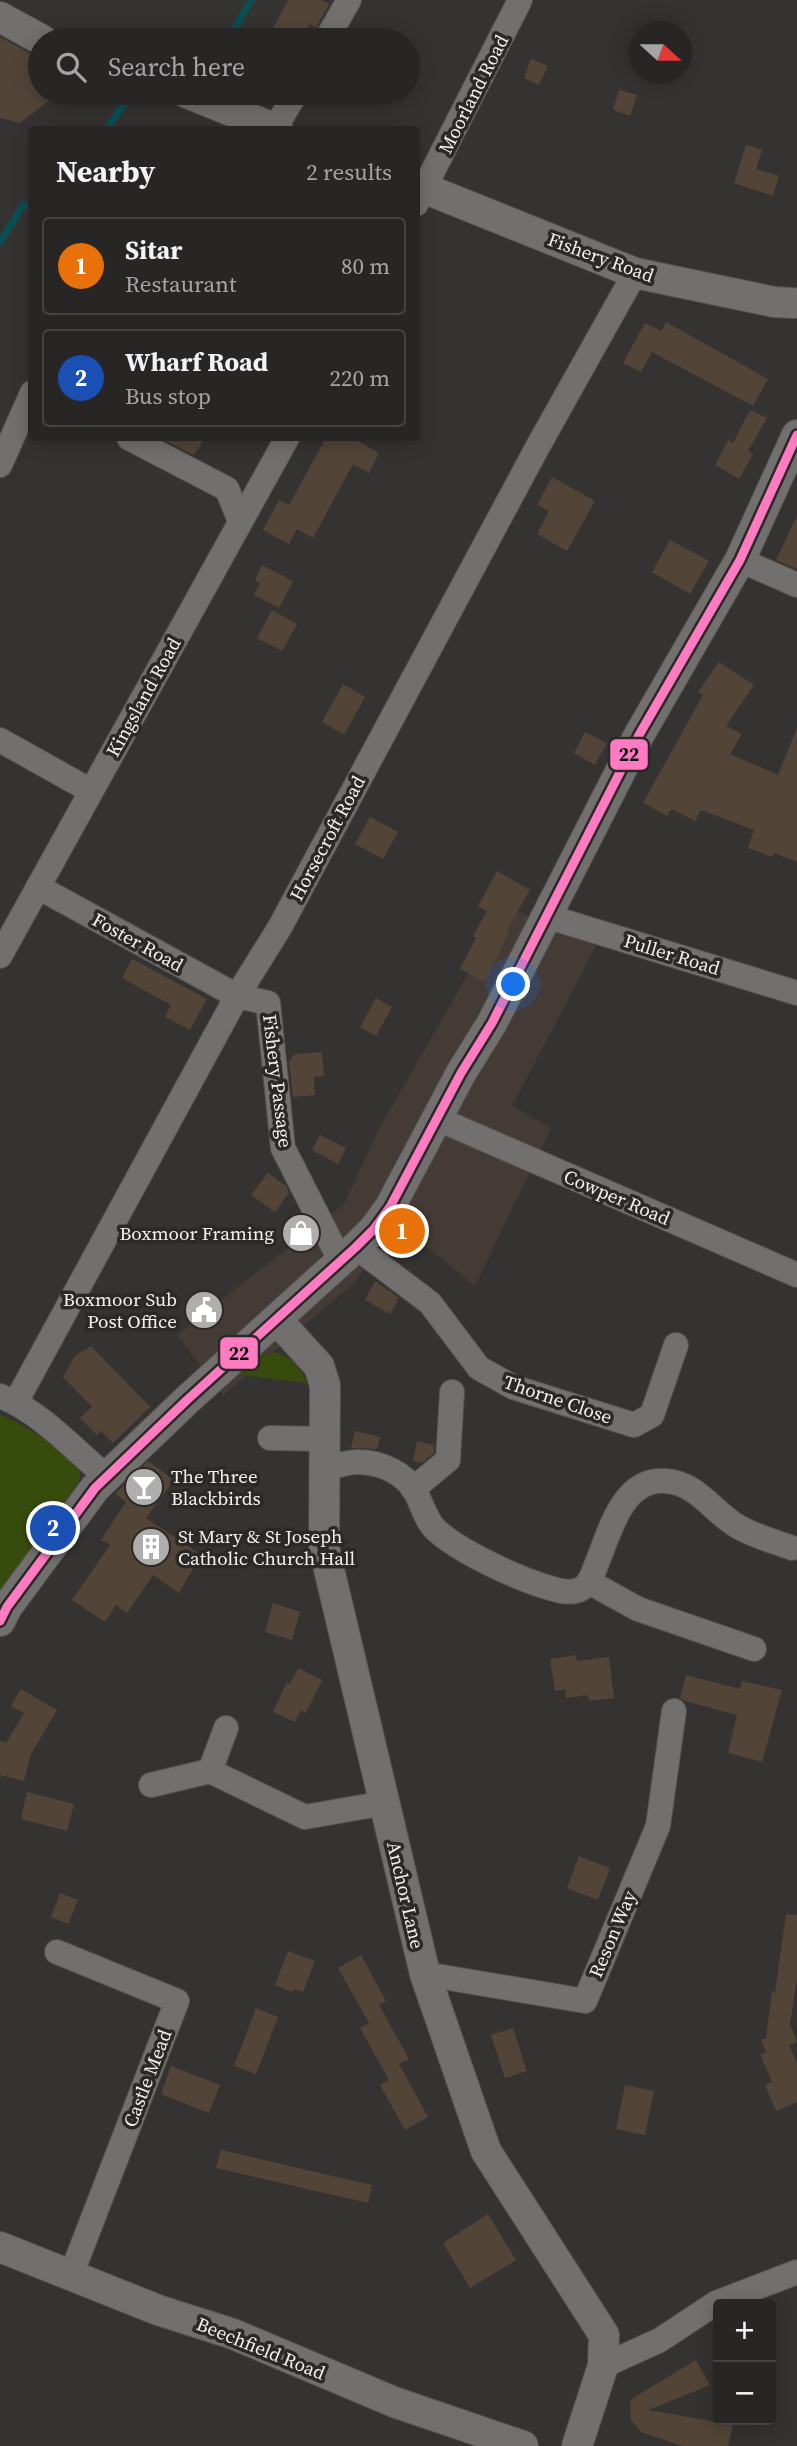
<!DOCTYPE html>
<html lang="en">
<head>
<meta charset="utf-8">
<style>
	body { margin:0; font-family:"Source Serif 4",serif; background:#343232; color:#f1f3f6 }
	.controls { position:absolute; right:21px; bottom:21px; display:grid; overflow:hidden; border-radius:7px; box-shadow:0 4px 18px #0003 }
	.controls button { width:63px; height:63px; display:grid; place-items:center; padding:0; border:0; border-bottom:2px solid #444342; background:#282625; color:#f1f3f6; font:35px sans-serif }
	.compass { position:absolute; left:629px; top:21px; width:63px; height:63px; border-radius:50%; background:#282625; box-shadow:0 4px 18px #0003; rotate:111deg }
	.you { position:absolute; left:514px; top:985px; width:24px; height:24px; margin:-18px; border:5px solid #fff; border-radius:50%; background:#1a73e8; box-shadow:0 0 0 10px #1a73e833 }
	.badge { display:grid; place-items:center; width:46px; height:46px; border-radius:50%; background:#95b2f1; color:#fff; font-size:23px; font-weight:700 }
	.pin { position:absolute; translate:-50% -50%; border:4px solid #fff; box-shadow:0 2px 7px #0006 }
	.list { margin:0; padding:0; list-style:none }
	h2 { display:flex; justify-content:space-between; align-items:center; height:91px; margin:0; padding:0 28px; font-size:30px }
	h2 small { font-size:23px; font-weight:400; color:#a5a5a7 }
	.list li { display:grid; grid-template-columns:46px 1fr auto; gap:21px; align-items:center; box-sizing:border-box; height:98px; margin:0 14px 14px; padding:0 14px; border:2px solid #444342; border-radius:7px }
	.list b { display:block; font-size:26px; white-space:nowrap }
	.list p { margin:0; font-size:23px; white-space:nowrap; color:#a5a5a7 }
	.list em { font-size:23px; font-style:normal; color:#a5a5a7 }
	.icon { flex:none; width:38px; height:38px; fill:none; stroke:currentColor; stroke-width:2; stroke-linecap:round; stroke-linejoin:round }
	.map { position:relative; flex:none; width:797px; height:2446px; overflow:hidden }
	.search { position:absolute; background:#282625; box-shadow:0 4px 18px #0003; left:28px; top:28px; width:392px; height:77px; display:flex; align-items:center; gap:18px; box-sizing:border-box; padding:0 24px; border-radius:38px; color:#a5a5a7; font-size:26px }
	.panel { position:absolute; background:#282625; box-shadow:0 4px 18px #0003; left:28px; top:126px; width:392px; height:315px; border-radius:7px }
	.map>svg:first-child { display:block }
</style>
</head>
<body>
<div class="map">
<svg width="797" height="2446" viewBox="0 0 797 2446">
	<rect width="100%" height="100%" fill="#353331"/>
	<path fill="#443a36" d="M 507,906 L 596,946 L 512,1106 L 551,1128 L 475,1286 L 392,1218 L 357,1280 L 223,1395 L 177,1335 L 344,1204 L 379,1129 Z"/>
	<g fill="#374c0c">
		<path d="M 273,1352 C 292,1357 299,1365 307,1383 L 240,1375 L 261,1357 Z"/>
		<path d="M 0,1415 C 32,1427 56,1447 80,1471 L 80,1480 L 0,1601 Z"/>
	</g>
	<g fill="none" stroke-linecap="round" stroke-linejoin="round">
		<g stroke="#085054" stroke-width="7">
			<path d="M 199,40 L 233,32 L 251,0"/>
			<path d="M 106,130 L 132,93"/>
			<path d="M 0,242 L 23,206 L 32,202"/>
		</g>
	</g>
	<g fill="#524538">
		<path d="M 288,0 L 321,0 L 329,4 L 316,28 L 310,24 L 301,40 L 267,40 Z"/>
		<path d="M 0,37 L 35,56 L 40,62 L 40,93 L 59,93 L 20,123 L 0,118 Z"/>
		<path d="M 531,59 L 548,66 L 539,85 L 524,78 Z"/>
		<path d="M 619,90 L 637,95 L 630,116 L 613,110 Z"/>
		<path d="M 746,145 L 762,150 L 756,169 L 779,176 L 773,196 L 734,183 Z"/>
		<path d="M 666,322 L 768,379 L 753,406 L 652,352 L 641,372 L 623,363 L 645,323 L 661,331 Z"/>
		<path d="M 750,410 L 767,418 L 748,451 L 753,454 L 739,479 L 715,465 L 728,440 L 733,443 Z"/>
		<path d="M 160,438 L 205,438 L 194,455 Z"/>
		<path d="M 326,438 L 352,438 L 379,453 L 369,473 L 353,464 L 313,538 L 297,529 L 289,544 L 263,530 L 279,500 L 289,505 Z"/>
		<path d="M 552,477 L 595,501 L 567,551 L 537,534 L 549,511 L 537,505 Z"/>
		<path d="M 797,516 L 797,569 L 776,560 Z"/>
		<path d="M 670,540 L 709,561 L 690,594 L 652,572 Z"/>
		<path d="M 262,565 L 293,581 L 279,608 L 254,595 L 260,583 L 255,580 Z"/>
		<path d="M 272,610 L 297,624 L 282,651 L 257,638 Z"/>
		<path d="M 719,662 L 754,685 L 726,726 L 742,734 L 730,754 L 778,775 L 797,728 L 797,862 L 774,853 L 772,857 L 748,848 L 754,830 L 701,810 L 695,821 L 672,809 L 667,816 L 643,803 L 703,695 L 698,692 Z"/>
		<path d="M 343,684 L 365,697 L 344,735 L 322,722 Z"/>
		<path d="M 585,732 L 607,743 L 595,765 L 574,753 Z"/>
		<path d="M 370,817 L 398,832 L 383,859 L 355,844 Z"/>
		<path d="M 497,871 L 530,890 L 508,928 L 510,929 L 485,982 L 460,969 L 476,938 L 473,936 L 487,911 L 478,906 Z"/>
		<path d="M 132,959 L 207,999 L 190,1030 L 165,1017 L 171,1005 L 122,978 Z"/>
		<path d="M 376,998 L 392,1007 L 376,1036 L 360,1027 Z"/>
		<path d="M 322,1052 L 324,1076 L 314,1077 L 315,1095 L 293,1097 L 289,1061 L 295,1054 Z"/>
		<path d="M 320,1135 L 346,1148 L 338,1164 L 312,1150 Z"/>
		<path d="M 268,1173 L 286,1186 L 289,1193 L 275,1212 L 251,1195 Z"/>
		<path d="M 375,1281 L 399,1298 L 390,1314 L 365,1300 Z"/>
		<path d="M 91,1346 L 150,1407 L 113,1443 L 101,1431 L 97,1435 L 80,1418 L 92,1407 L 63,1377 L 75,1356 Z"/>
		<path d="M 355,1431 L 380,1437 L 377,1449 L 351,1448 Z"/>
		<path d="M 417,1441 L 434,1445 L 434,1453 L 422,1463 L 413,1461 Z"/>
		<path d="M 148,1461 L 174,1480 L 146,1518 L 201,1555 L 179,1593 L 153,1575 L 127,1613 L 116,1605 L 105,1622 L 72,1600 L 110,1545 L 101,1540 L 126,1502 L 115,1494 Z"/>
		<path d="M 273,1603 L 300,1612 L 292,1640 L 265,1632 Z"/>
		<path d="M 576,1655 L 577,1661 L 609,1657 L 614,1698 L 589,1701 L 588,1695 L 566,1698 L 565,1689 L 555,1691 L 550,1659 Z"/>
		<path d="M 298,1668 L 322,1680 L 306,1713 L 301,1710 L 295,1722 L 273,1712 L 287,1682 L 290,1684 Z"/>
		<path d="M 686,1675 L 740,1689 L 742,1681 L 782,1690 L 762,1762 L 728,1753 L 737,1715 L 685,1701 L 680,1698 Z"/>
		<path d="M 21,1689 L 57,1710 L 31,1754 L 24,1781 L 0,1775 L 0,1741 L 6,1743 L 24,1713 L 11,1706 Z"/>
		<path d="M 27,1792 L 74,1804 L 67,1831 L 21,1819 Z"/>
		<path d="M 579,1856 L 610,1868 L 598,1900 L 567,1888 Z"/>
		<path d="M 60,1893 L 78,1900 L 68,1924 L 51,1917 Z"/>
		<path d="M 786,1914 L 797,1915 L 797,1978 L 790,2024 L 797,2042 L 789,2045 L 797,2063 L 797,2102 L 776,2111 L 765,2085 L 772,2082 L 760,2054 L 766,2052 L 761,2040 L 766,2038 L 772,1992 L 775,1993 Z"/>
		<path d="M 288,1951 L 315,1961 L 303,1992 L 294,1989 L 292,1992 L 275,1985 Z"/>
		<path d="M 361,1955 L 386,2001 L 379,2005 L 409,2059 L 399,2064 L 428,2117 L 405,2130 L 380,2085 L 389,2080 L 360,2028 L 369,2023 L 338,1968 Z"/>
		<path d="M 256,2008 L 278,2017 L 256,2074 L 234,2066 Z"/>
		<path d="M 513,2028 L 527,2071 L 505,2078 L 491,2035 Z"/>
		<path d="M 171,2066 L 220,2085 L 209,2113 L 161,2094 Z"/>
		<path d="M 625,2085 L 654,2091 L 645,2135 L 616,2129 Z"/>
		<path d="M 221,2150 L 372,2185 L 368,2203 L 216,2168 Z"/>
		<path d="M 488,2214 L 516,2260 L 470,2288 L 443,2243 Z"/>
		<path d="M 696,2360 L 710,2385 L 648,2410 L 733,2425 L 728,2446 L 683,2446 L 641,2432 L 631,2420 L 630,2400 Z"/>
	</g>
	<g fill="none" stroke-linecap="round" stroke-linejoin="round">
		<defs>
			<g id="minor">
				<path d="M 326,40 L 349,0"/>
				<path d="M 275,128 L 296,93"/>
				<path d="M 416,204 L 520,0"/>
				<path d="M 129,438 L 227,489 L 240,521"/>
				<path d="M 0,465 L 32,393"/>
				<path d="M 740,560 L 797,585"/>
				<path d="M 0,740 L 91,791"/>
				<path d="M 38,887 L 237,996 L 268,1003 L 283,1148 L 341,1262"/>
				<path d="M 546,916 L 797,993"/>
				<path d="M 0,956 L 287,438"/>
				<path d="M 438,1119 L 797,1275"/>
				<path d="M 356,1247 L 430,1303 L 479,1368 L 513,1387 L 634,1425 L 652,1415 L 676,1345"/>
				<path d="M 0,1396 C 40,1411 74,1450 107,1477"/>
				<path d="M 16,1402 L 237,996 L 280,927 L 537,448 L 635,273"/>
				<path d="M 270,1438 L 326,1439"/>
				<path d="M 326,1468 C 336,1466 348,1462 358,1462 C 381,1462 405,1473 416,1493 C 422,1505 427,1522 436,1530 C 460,1552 518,1579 550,1588 C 559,1591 571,1594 581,1589 C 591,1584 593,1572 597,1563 C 610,1531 623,1477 666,1481 C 697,1483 713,1512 737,1526 C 753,1536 774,1541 792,1548"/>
				<path d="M 413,1489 L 448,1460 L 452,1392"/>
				<path d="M 589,1582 L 638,1609 L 754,1649"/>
				<path d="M 210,1771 L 226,1728"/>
				<path d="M 151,1785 L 210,1771 L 305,1817 L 385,1803"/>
				<path d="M 57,1952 L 177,2001 L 71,2275"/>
				<path d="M 425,1974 L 585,2001 L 658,1826 L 674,1711"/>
				<path d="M 603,2366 L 660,2340 L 716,2303 L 797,2272"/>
			</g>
			<g id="tertiary">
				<path d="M 0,17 L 42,40"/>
				<path d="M 187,93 L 278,130"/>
				<path d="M 416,185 L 635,273 L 774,302 L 793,303"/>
				<path d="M 277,1320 L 319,1366 L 325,1385 L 324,1548 L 425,1974 L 486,2151 L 604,2335 L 603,2366 L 577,2446"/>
				<path d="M 0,1621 L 7,1607 L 95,1488 L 187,1400 L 356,1247 L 374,1229 L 390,1207 L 461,1073 L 492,1023 L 639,735 L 740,560 L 797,435"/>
				<path d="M 0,2247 L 158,2310 L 233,2334 L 394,2402 L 523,2446"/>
			</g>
		</defs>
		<use href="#minor" stroke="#545251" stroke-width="26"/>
		<use href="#tertiary" stroke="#545251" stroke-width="32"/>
		<use href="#minor" stroke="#71706f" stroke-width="24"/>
		<use href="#tertiary" stroke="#71706f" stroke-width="30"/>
		<defs>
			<path id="bus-1" d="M 0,1621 L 7,1607 L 95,1488 L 187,1400 L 356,1247 L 374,1229 L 390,1207 L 461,1073 L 492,1023 L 639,735 L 740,560 L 797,435"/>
		</defs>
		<use href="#bus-1" stroke="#2c2826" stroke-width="14"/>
		<use href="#bus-1" stroke="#fe7ac1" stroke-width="9"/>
	</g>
	<defs>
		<symbol id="shop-disc" viewBox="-11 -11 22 22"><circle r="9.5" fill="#b0aeac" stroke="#2c2826"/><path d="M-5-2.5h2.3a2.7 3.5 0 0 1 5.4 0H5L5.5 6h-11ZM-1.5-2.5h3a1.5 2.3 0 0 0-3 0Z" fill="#fff"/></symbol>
		<symbol id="civic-disc" viewBox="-11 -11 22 22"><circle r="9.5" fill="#b0aeac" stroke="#2c2826"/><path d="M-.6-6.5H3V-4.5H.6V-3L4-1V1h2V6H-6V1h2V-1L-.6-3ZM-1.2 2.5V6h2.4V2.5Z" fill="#fff"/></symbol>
		<symbol id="bar-disc" viewBox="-11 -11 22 22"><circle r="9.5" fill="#b0aeac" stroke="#2c2826"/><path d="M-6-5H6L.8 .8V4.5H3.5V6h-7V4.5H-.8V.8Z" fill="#fff"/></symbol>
		<symbol id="building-disc" viewBox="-11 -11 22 22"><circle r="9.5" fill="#b0aeac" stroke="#2c2826"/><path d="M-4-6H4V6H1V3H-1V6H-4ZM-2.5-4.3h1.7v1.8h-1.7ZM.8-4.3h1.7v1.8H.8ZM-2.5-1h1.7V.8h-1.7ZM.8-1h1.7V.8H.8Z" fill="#fff"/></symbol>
	</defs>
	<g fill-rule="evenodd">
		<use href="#shop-disc" x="279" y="1211" width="44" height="44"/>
		<use href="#civic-disc" x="182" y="1288" width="44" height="44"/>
		<use href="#bar-disc" x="122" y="1465" width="44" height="44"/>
		<use href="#building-disc" x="129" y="1525" width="44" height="44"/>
	</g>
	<g text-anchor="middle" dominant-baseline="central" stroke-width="7" stroke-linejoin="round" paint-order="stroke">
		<g font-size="19" fill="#f3f0ef" stroke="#2c2826">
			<text transform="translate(473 94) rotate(-63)">Moorland Road</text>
			<text transform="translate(601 257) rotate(20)">Fishery Road</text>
			<text transform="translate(143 697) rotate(-61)">Kingsland Road</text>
			<text transform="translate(327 838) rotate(-62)">Horsecroft Road</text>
			<text transform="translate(138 942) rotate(29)">Foster Road</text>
			<text transform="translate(672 954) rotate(17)">Puller Road</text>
			<text transform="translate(278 1081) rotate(83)">Fishery Passage</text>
			<text transform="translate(617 1197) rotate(23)">Cowper Road</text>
			<text transform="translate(558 1399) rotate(19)">Thorne Close</text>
			<text transform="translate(406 1895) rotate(77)">Anchor Lane</text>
			<text transform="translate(612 1934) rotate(-67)">Reson Way</text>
			<text transform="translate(147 2078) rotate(-69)">Castle Mead</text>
			<text transform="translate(261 2348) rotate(22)">Beechfield Road</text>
		</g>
		<g font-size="19" fill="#f3f0ef" stroke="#2c2826" text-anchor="end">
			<text x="274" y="1233">Boxmoor Framing</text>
			<text x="177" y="1299">Boxmoor Sub<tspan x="177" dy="22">Post Office</tspan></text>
			<text x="171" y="1476" text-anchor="start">The Three<tspan x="171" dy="22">Blackbirds</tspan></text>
			<text x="178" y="1536" text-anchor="start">St Mary &amp; St Joseph<tspan x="178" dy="22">Catholic Church Hall</tspan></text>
		</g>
	</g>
	<g stroke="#2c2826" stroke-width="2.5">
		<rect x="609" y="738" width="40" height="33" rx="7" fill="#fe7ac1"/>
		<rect x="219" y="1336" width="40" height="34" rx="7" fill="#fe7ac1"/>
	</g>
	<g font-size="19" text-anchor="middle" font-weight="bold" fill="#111">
		<text x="629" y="761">22</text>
		<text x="239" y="1360">22</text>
	</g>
</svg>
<div class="controls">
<button>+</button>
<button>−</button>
</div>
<svg class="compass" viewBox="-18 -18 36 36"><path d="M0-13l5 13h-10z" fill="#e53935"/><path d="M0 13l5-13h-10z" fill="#a5a5a7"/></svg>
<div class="you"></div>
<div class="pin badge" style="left:402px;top:1231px;background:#e8710a">1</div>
<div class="pin badge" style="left:53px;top:1528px;background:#1a4fb4">2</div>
<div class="search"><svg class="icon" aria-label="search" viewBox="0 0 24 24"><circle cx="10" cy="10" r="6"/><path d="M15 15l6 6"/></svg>Search here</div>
<section class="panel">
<h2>Nearby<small>2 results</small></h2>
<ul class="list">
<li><span class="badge" style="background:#e8710a">1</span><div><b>Sitar</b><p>Restaurant</p></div><em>80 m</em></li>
<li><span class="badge" style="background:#1a4fb4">2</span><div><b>Wharf Road</b><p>Bus stop</p></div><em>220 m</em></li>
</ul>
</section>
</div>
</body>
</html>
